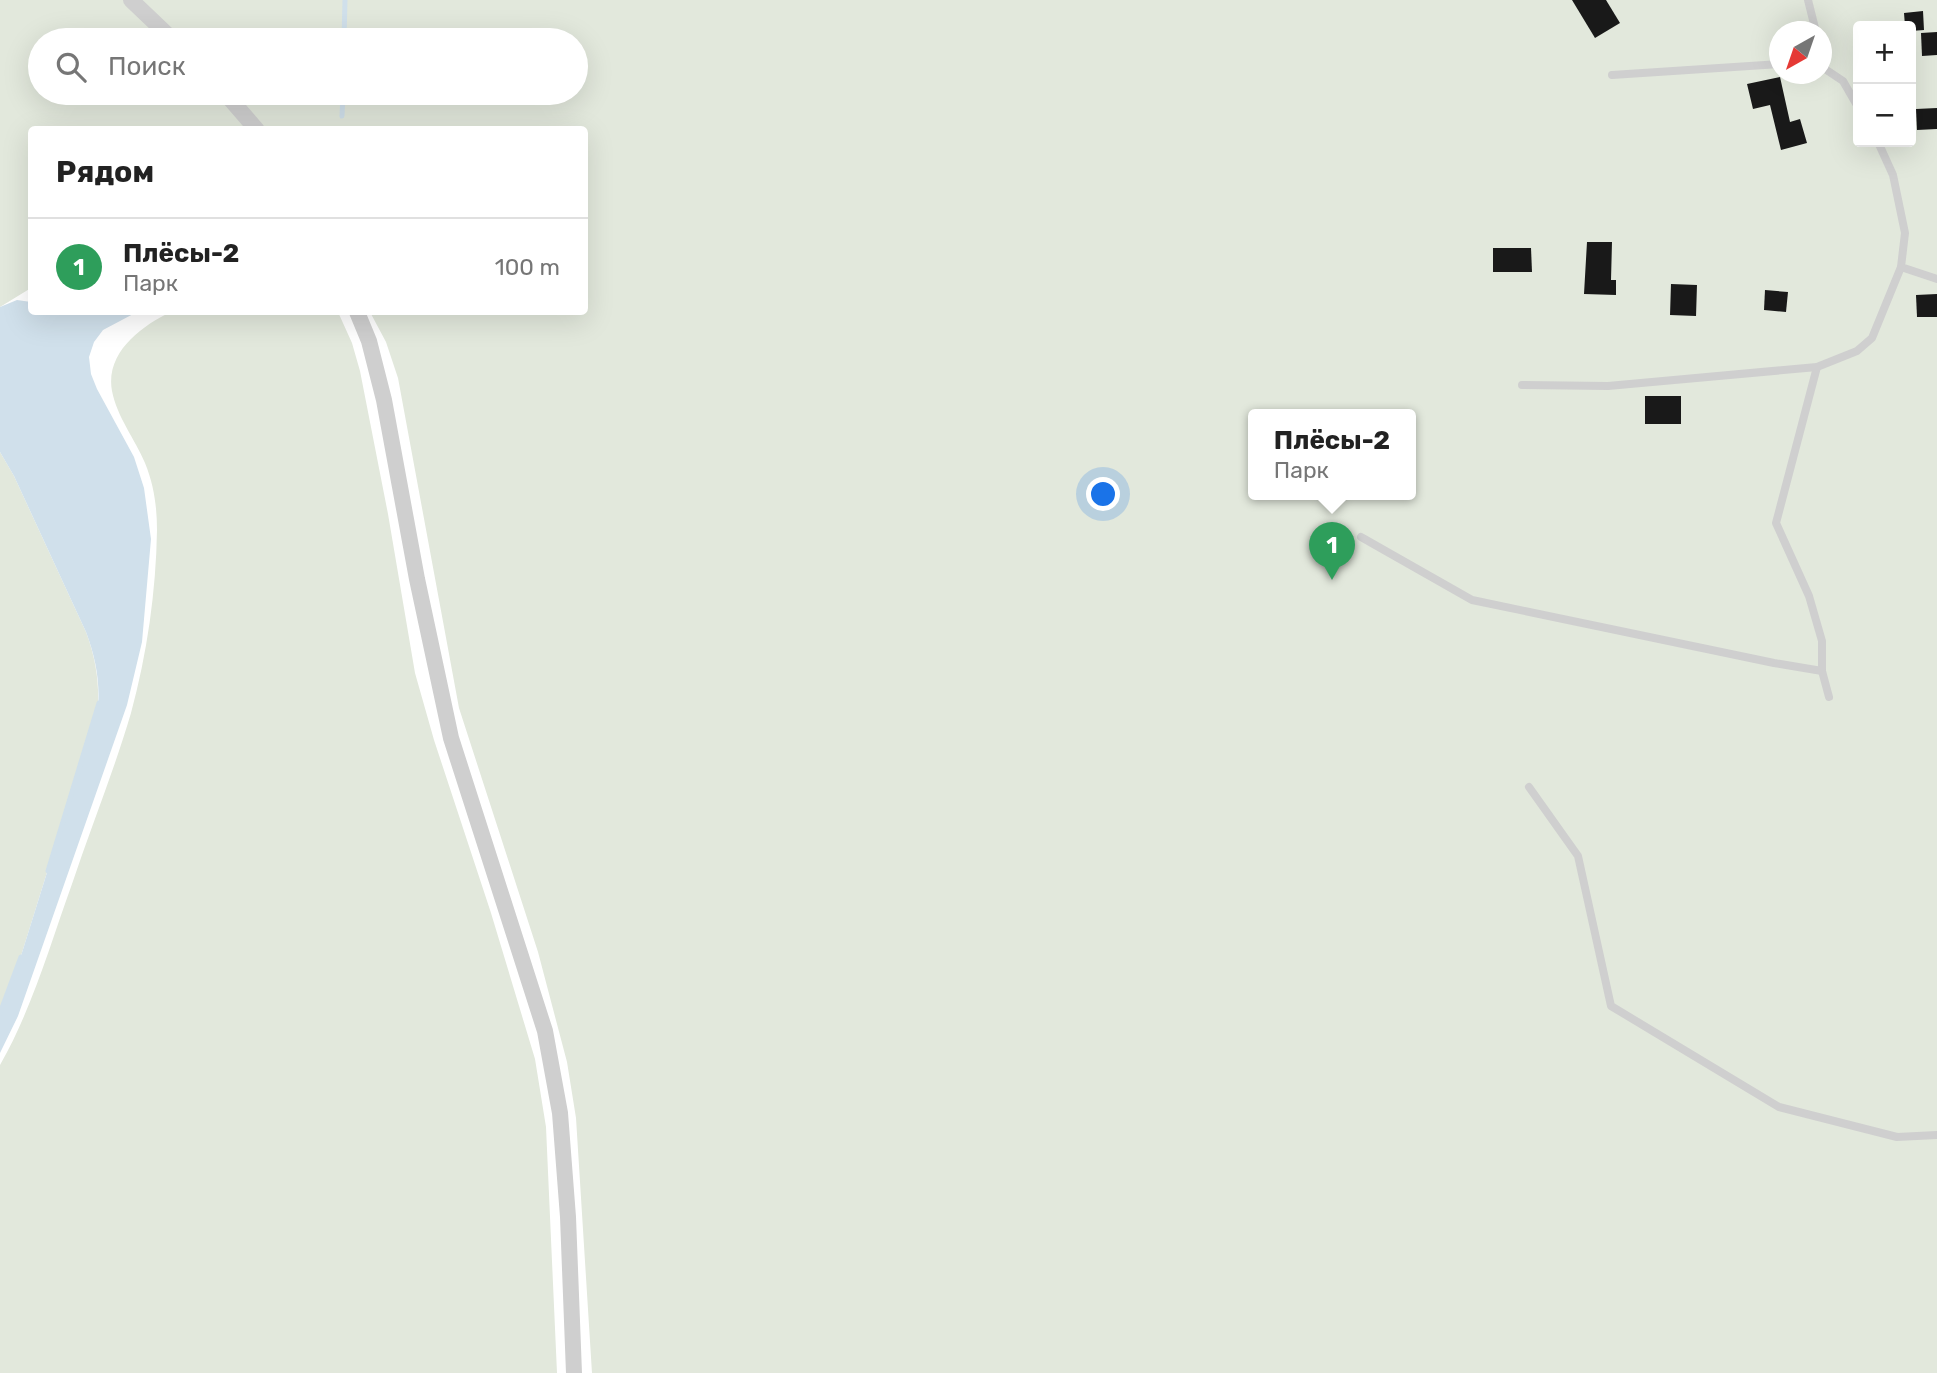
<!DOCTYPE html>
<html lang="ru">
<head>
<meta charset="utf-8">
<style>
	body { margin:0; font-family:Rubik,sans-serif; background:#f2f2f2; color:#222 }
	.controls { position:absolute; right:21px; top:21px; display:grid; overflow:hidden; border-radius:7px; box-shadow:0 7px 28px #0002 }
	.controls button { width:63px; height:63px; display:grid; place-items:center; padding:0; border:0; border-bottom:2px solid #e0e0e0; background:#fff; color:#222; font:35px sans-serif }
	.compass { position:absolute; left:1769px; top:21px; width:63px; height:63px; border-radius:50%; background:#fff; box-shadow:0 7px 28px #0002; rotate:220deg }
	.you { position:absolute; left:1104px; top:495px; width:24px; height:24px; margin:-18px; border:5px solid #fff; border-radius:50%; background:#1a73e8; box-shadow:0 0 0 10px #1a73e833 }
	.badge { display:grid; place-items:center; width:46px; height:46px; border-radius:50%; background:#d84550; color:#fff; font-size:23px; font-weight:700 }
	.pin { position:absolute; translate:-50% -58px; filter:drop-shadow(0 2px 4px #0008) }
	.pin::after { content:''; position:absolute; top:37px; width:24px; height:21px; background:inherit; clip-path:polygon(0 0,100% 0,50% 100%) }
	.popup { position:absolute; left:1248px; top:409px; width:168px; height:91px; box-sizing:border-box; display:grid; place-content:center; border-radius:7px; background:#fff; filter:drop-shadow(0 2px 5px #0005); font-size:23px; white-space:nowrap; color:#767676 }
	.popup b { font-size:26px; color:#222 }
	.popup::after { content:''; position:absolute; left:50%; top:100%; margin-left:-14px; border:14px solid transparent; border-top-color:#fff }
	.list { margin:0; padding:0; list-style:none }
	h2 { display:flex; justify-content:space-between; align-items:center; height:91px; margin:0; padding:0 28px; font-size:30px }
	h2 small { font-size:23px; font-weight:400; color:#767676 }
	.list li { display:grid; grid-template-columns:46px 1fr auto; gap:21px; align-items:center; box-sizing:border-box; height:98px; padding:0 28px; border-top:2px solid #e0e0e0 }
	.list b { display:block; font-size:26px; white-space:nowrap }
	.list p { margin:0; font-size:23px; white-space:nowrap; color:#767676 }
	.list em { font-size:23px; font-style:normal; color:#767676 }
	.icon { flex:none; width:38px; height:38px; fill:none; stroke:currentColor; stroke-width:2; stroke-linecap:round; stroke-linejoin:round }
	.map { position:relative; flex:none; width:1937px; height:1373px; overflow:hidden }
	.search { position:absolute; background:#fff; box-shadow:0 7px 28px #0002; left:28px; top:28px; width:560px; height:77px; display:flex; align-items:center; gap:18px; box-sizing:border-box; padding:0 24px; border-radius:38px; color:#767676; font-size:26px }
	.panel { position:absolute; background:#fff; box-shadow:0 7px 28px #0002; left:28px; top:126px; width:560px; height:189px; border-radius:7px }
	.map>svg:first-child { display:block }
</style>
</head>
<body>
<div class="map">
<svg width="1937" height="1373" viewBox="0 0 1937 1373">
	<rect width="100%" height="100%" fill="#fff"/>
	<g fill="#e2e8dc" fill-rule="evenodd">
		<path d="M 0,0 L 1937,0 L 1937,1373 L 592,1373 L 576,1118 L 567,1062 L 538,952 L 459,708 L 398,378 L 386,342 L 370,312 L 584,312 L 584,130 L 32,130 L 31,288 L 0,307 ZM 1858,26 L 1911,26 L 1911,142 L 1858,142 ZM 1780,32 L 1822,32 L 1822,74 L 1780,74 ZM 40,40 L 576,40 L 576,93 L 40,93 ZM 1253,414 L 1411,414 L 1411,494 L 1253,494 Z"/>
		<path d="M 171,312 L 338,312 L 352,343 L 360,371 L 388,514 L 415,673 L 434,740 L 491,913 L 535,1059 L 546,1127 L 557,1373 L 0,1373 L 0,1065 C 32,1009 50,945 72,884 C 91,827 114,771 131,713 C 147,654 156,592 157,530 C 157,507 154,485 145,463 C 135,439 117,417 112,391 C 105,353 141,326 171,312 Z"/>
		<path d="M 0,452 L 14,476 L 86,632 C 96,659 99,681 98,709 L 20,959 L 0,1013 Z"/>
	</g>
	<path fill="#d0e0eb" d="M 17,300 L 31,302 L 32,312 L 137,312 L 103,330 L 94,342 L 89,357 L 91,374 L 97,389 L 134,457 L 144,488 L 151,539 L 142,642 L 127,705 L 18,1016 L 0,1053 L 0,1013 L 20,959 L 98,709 C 100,681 96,659 86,632 L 14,476 L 0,452 L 0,307 Z"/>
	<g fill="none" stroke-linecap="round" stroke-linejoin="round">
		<g stroke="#d0e0eb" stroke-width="5">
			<path d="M 344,40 L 345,0"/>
			<path d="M 342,116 L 343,93"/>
			<path d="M 48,871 L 99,703"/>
			<path d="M 0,1013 L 21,957"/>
		</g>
	</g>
	<g fill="#191919">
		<path d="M 1572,0 L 1606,0 L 1620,23 L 1595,38 Z"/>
		<path d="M 1923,11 L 1924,30 L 1911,31 L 1911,26 L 1905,26 L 1904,13 Z"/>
		<path d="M 1937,32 L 1937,55 L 1922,56 L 1921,33 Z"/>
		<path d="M 1780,77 L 1790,122 L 1800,119 L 1807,143 L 1781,150 L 1770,105 L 1753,109 L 1747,84 Z"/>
		<path d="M 1937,108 L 1937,129 L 1917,130 L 1916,109 Z"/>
		<path d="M 1587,242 L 1612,242 L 1611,280 L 1616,280 L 1616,295 L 1584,294 Z"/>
		<path d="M 1493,248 L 1531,248 L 1532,272 L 1493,272 Z"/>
		<path d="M 1671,284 L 1697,285 L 1696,316 L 1670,315 Z"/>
		<path d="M 1765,290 L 1788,292 L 1786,312 L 1764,310 Z"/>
		<path d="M 1937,294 L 1937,317 L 1917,317 L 1916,295 Z"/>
		<rect x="1645" y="396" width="36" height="28"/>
	</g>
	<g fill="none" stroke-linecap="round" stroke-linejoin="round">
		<g stroke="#cfcfcf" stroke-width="8">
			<path d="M 1808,0 L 1816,32"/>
			<path d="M 1822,54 L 1825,67"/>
			<path d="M 1822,67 L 1843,81 L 1858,107"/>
			<path d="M 1612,75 L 1780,64"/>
			<path d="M 1878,142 L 1893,175 L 1905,233 L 1901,267 L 1937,279"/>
			<path d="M 1817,367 L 1776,523 L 1809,596 L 1822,641 L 1822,671 L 1829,697"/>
			<path d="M 1522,385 L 1608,386 L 1817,367 L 1857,351 L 1872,338 L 1901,267"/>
			<path d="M 1361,537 L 1472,600 L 1774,663 L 1822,671"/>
			<path d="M 1529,787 L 1578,856 L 1611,1006 L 1779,1107 L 1897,1137 L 1937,1135"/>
		</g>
		<g stroke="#cfcfcf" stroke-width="16">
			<path d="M 131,0 L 173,40"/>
			<path d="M 225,93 L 257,130"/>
			<path d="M 357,312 L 369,341 L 384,400 L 417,579 L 451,738 L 545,1031 L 560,1113 L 568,1217 L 574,1373"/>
		</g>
	</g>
</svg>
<div class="controls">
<button>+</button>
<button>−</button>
</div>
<svg class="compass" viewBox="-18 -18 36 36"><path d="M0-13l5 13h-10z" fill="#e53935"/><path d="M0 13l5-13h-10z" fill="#767676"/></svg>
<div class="you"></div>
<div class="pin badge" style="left:1332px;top:580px;background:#2e9e5b">1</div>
<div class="popup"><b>Плёсы-2</b>Парк</div>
<div class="search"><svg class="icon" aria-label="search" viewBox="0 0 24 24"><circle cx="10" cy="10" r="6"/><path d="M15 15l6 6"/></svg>Поиск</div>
<section class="panel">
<h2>Рядом<small></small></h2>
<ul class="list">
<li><span class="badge" style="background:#2e9e5b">1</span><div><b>Плёсы-2</b><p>Парк</p></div><em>100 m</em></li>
</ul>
</section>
</div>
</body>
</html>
